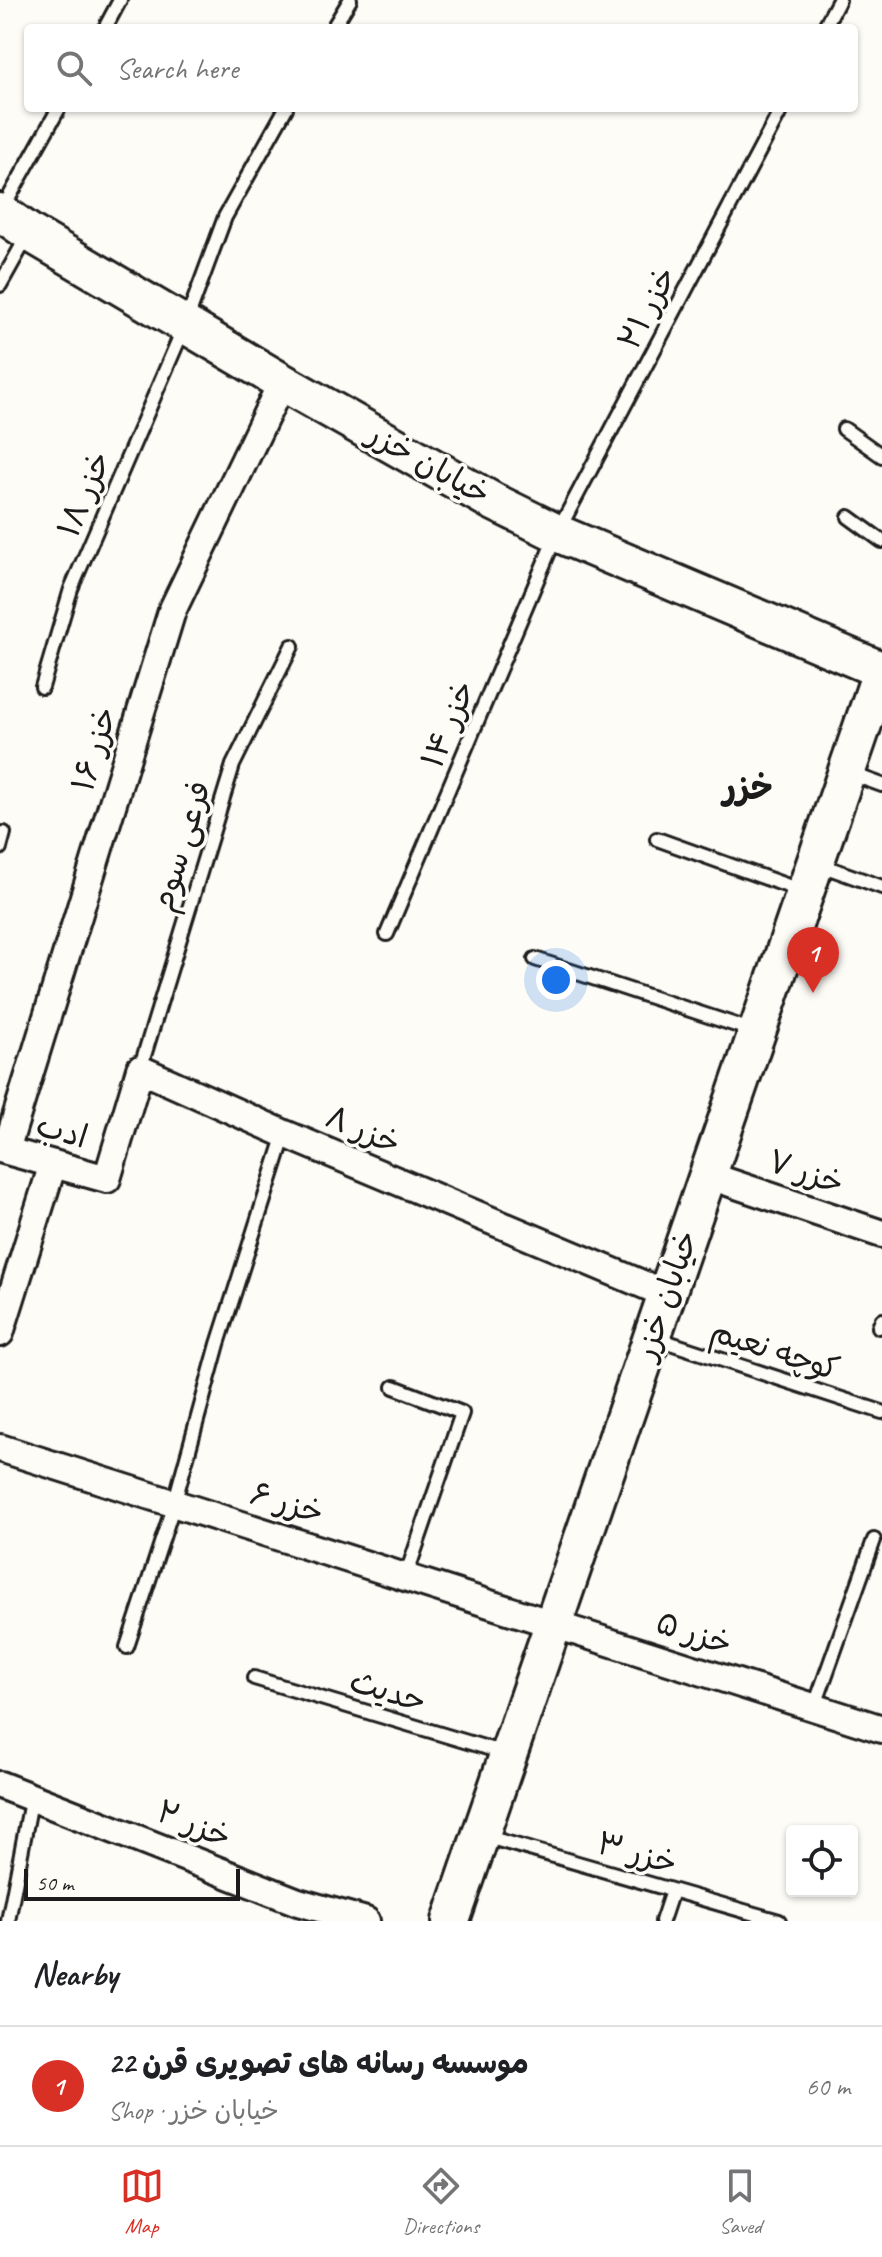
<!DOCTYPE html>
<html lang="en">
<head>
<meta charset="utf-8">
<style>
	body { margin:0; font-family:Caveat,"Playpen Sans Arabic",sans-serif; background:#f6f6f6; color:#202124 }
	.controls { position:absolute; right:24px; bottom:24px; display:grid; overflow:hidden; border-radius:8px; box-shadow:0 2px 6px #0004 }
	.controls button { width:72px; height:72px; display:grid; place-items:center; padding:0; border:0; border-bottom:2px solid #e0e0e0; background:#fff; color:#202124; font:40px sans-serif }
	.scale { position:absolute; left:24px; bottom:20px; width:216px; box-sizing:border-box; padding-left:8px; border:4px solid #1c1c1c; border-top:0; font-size:22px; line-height:28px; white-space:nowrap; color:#1c1c1c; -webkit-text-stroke:6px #fdfcf7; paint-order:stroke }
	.you { position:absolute; left:556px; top:980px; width:28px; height:28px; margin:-20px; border:6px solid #fff; border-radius:50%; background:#1a73e8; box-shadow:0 0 0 12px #1a73e833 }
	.badge { display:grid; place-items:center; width:52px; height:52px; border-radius:50%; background:#d93025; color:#fff; font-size:26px; font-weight:700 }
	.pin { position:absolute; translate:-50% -66px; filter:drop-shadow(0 2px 4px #0008) }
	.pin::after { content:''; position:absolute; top:42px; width:28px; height:24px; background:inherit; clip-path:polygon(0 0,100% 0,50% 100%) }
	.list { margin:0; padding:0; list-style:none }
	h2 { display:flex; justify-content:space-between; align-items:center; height:104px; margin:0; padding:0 32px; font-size:34px }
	h2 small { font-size:26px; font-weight:400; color:#757577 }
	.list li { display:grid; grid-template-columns:52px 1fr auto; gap:24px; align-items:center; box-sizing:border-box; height:120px; padding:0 32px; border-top:2px solid #e0e0e0 }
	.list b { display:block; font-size:30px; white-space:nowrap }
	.list p { margin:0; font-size:26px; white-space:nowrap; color:#757577 }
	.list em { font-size:26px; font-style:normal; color:#757577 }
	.icon { flex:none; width:44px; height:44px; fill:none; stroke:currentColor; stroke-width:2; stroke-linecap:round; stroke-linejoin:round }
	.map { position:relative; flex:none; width:882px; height:1921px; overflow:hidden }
	.search { position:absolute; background:#fff; box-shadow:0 2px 6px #0004; left:24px; right:24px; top:24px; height:88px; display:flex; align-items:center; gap:20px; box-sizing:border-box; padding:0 28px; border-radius:8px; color:#757577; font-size:30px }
	.sheet { height:224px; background:#fff }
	nav { display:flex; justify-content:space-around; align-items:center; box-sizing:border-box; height:112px; border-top:2px solid #e0e0e0; background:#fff; font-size:22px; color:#757577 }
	nav a { display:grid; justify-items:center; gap:4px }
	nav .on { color:#d93025 }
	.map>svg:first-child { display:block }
</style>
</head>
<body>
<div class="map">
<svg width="882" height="1921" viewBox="0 0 882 1921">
	<rect width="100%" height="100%" fill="#fdfcf7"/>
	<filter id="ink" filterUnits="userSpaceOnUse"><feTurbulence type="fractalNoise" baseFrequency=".0125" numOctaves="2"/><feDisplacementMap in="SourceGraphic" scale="16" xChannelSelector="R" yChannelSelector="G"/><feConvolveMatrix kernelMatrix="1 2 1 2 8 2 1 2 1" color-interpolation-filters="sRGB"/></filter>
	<g filter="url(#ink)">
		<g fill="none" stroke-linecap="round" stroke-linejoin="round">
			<defs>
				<g id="lane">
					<path d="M 105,28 L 120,0"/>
					<path d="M 333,28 L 350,0"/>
					<path d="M 824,28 L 839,0"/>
					<path d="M 2,210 L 59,108"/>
					<path d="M 0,285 L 28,235"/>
					<path d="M 844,429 L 882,456"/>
					<path d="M 849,517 L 882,541"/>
					<path d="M 42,687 L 71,589 L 185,325 L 225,217 L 286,108"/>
					<path d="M 849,773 L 882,785"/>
					<path d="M 657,839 L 802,891"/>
					<path d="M 0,848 L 4,833"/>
					<path d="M 818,864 L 882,887"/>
					<path d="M 387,934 L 557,533 L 782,108"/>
					<path d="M 535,959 L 754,1031"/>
					<path d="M 140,1069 L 233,765 L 292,646"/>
					<path d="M 879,1327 L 882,1320"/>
					<path d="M 655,1338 L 882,1412"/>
					<path d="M 394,1387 L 462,1413 L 406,1576"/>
					<path d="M 127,1647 L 174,1504 L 218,1344 L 285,1134"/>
					<path d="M 254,1678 L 504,1753"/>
					<path d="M 814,1708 L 874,1540"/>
					<path d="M 484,1836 L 779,1921"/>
					<path d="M 8,1921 L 32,1796"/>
					<path d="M 662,1921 L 672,1891"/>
				</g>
				<g id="street">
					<path d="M 0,1149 L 107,1179 L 140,1069 L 285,1134 L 666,1294"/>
					<path d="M 6,1150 L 172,611 L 282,382"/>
					<path d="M 707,1175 L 882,1234"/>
					<path d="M 0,1333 L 53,1164"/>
					<path d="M 0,1448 L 882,1729"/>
					<path d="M 0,1785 L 298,1902 L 366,1921"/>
				</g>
				<g id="secondary">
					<path d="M 0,212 L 30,233 L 282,382 L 492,501 L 557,533 L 881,670"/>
					<path d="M 451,1921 L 882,669"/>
				</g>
			</defs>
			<use href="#lane" stroke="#1c1c1c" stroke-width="18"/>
			<use href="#street" stroke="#1c1c1c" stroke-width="32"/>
			<use href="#secondary" stroke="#1c1c1c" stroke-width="42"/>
			<use href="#lane" stroke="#fdfcf7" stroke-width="12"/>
			<use href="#street" stroke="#fdfcf7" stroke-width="26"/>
			<use href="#secondary" stroke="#fdfcf7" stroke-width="36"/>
		</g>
	</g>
	<g text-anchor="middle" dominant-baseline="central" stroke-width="7" stroke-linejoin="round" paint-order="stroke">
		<g font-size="32" fill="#1c1c1c" stroke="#fdfcf7">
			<text transform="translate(647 308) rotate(-62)">خزر ۲۱</text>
			<text transform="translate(429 464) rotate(29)">خیابان خزر</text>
			<text transform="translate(84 494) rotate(-67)">خزر ۱۸</text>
			<text transform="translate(448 724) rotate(-67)">خزر ۱۴</text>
			<text transform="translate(94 749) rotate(-73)">خزر ۱۶</text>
			<text transform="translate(181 846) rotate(-73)">فرعی سوم</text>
			<text transform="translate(363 1130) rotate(23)">خزر ۸</text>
			<text transform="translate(62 1131) rotate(16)">ادب</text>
			<text transform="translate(806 1172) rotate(19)">خزر ۷</text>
			<text transform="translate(666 1295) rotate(-71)">خیابان خزر</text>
			<text transform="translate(775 1350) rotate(18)">کوچه نعیم</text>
			<text transform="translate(287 1503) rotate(17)">خزر ۶</text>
			<text transform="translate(694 1633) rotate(18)">خزر ۵</text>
			<text transform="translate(388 1691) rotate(17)">حدیث</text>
			<text transform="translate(194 1824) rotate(22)">خزر ۲</text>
			<text transform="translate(637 1853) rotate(16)">خزر ۳</text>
		</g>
		<g font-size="34" font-weight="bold" fill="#1c1c1c" stroke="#fdfcf7">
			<text x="748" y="787">خزر</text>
		</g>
	</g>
</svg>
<div class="controls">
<button><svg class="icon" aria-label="locate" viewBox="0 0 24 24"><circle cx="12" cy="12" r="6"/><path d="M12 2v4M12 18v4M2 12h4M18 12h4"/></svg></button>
</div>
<div class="scale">50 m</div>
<div class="you"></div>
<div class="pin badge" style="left:813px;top:993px">1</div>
<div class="search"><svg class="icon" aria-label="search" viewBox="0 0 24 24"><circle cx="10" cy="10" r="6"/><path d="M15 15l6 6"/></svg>Search here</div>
</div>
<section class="sheet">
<h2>Nearby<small></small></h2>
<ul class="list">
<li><span class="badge">1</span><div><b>موسسه رسانه های تصویری قرن 22</b><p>Shop · خیابان خزر</p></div><em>60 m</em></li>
</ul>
</section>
<nav>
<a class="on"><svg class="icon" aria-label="map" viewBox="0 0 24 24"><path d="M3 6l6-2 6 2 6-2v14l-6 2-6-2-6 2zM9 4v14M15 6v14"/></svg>Map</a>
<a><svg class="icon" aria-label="directions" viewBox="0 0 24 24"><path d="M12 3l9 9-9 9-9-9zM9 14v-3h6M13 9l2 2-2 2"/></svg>Directions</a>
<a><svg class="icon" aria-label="saved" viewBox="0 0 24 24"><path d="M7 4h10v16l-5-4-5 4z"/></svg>Saved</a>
</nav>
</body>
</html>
